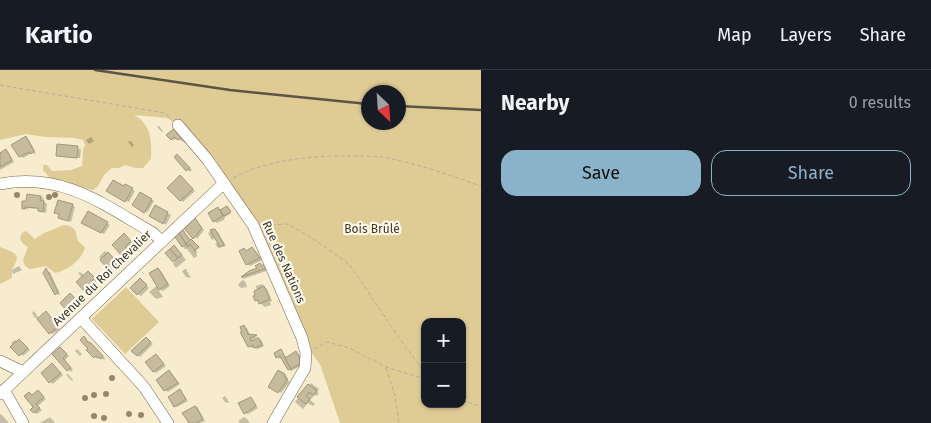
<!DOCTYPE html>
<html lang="en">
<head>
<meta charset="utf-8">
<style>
	body { margin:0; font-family:"Fira Sans",sans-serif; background:#20242c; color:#f1f3f6 }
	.controls { position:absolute; right:15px; bottom:15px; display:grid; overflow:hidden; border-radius:10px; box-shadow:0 1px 4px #0004 }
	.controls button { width:45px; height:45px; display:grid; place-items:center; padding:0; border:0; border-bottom:1px solid #363941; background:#171b24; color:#f1f3f6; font:25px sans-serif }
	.compass { position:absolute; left:361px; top:15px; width:45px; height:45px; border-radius:50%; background:#171b24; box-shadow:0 1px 4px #0004; rotate:155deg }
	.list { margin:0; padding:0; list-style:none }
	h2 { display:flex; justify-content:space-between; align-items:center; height:65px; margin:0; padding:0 20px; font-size:21px }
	h2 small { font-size:16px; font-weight:400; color:#9ea1a6 }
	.actions { display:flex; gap:10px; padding:15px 20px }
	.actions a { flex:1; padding:11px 0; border:1px solid #8ab3ca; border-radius:15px; text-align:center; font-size:18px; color:#8ab3ca }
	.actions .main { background:#8ab3ca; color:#111 }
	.map { position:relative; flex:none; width:481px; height:353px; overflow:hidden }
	header { display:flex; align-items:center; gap:30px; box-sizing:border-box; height:70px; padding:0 25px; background:#171b24; border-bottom:1px solid #363941 }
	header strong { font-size:24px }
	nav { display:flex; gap:28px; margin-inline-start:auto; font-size:18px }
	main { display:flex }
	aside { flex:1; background:#171b24 }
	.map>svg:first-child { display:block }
</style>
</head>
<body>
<header>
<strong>Kartio</strong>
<nav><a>Map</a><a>Layers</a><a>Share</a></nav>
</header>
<main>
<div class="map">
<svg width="481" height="353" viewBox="0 0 481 353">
	<rect width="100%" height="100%" fill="#f7ecce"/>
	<g fill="#dfcc95" fill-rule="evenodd">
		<path d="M 0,0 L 481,0 L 481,353 L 340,353 L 320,294 L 310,281 L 255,158 L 178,55 L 167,48 L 134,45 C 151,54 152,71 151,89 L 143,98 L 135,98 L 125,95 L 119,98 L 112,98 L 104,105 L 98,116 L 93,120 L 50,108 L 43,100 L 43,95 L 47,95 L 52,101 L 71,100 L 82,96 L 83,80 L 85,75 L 83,70 L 75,68 L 45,67 L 26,64 L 0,70 ZM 368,22 L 398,22 L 398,52 L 368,52 ZM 425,252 L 462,252 L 462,334 L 425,334 Z"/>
		<path d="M 64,155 L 70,156 L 75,160 L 78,171 L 85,177 C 83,189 67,201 55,203 L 46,196 L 30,199 L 25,196 L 23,190 L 28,177 L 23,174 L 20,169 L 22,163 L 26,161 L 35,169 L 44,163 Z"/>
		<path d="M 0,177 C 14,183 23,183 12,199 L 12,208 L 0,214 Z"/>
		<path d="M 126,217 L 159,252 L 125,284 L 92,249 Z"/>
	</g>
	<g fill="#0003">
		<path d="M 159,56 L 163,61 L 162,62 L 157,57 Z"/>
		<path d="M 176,58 L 187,72 L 185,73 L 177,68 L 174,70 L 171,69 Z"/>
		<path d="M 91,67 L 94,71 L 89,74 L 86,70 Z"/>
		<path d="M 26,68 L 29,70 L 36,83 L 34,84 L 32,83 L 23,88 L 20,86 Z"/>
		<path d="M 131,71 L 134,75 L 132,77 L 128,72 Z"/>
		<path d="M 58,76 L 81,79 L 80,88 L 58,85 Z"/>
		<path d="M 6,81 L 9,83 L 14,92 L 0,100 L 0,84 Z"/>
		<path d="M 177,85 L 192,100 L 190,102 L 175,87 Z"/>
		<path d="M 183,109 L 195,121 L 183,132 L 180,130 Z"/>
		<path d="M 126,116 L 135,121 L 129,132 L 108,121 Z"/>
		<path d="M 141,123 L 154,131 L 147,143 L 134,135 Z"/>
		<path d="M 41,127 L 44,128 L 43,131 L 47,134 L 46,143 L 42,142 L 39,139 L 28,138 L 28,140 L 26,139 L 23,138 Z"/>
		<path d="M 72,135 L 75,137 L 71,152 L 59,148 L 60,145 L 56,142 Z"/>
		<path d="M 156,137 L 171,145 L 166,155 L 151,146 Z"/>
		<path d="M 227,137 L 231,143 L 225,147 L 224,150 L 217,153 L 214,151 L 210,143 L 218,138 L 221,140 Z"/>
		<path d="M 88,142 L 110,155 L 104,164 L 83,152 Z"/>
		<path d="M 195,150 L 204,160 L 197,169 L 185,158 Z"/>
		<path d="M 213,160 L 218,162 L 226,176 L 218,178 L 215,174 L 218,172 L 216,168 L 212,170 L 208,163 Z"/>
		<path d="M 184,161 L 193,176 L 195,174 L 192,171 L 199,178 L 196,180 L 197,186 L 194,188 L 187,179 L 185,179 L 183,177 L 185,176 L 182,176 L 177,167 Z"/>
		<path d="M 125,165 L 133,173 L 127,179 L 132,184 L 127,189 L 125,187 Z"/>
		<path d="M 175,176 L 186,190 L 176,198 L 173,194 L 175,192 L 167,183 Z"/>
		<path d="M 244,179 L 247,181 L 252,179 L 255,180 L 262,190 L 250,196 L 247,194 Z"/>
		<path d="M 105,181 L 120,195 L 113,201 L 99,187 Z"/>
		<path d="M 260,194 L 272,199 L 243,209 L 241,207 L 259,198 Z"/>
		<path d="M 19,196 L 22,200 L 13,204 L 12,200 Z"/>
		<path d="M 158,199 L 161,201 L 170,216 L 163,221 L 157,218 L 163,227 L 156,229 L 149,222 L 158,215 Z"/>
		<path d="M 185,199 L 186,199 L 191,208 L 186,207 L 182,201 Z"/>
		<path d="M 47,201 L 50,202 L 60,224 L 59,225 L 56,224 Z"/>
		<path d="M 80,202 L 85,206 L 88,203 L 97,210 L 93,214 L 95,216 L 89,223 L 78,212 L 82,207 L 78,203 Z"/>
		<path d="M 141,210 L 149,218 L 141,226 L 138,224 Z"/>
		<path d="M 242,210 L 245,211 L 247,217 L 241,218 L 238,215 Z"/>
		<path d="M 262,214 L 267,219 L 272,231 L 270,232 L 271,235 L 265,237 L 256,230 L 257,221 L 256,216 Z"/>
		<path d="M 73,227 L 80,234 L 72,242 L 69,241 Z"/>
		<path d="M 34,241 L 39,249 L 46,243 L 49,244 L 60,259 L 53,264 L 50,263 L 38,248 L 35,248 L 32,243 Z"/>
		<path d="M 244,257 L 247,258 L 250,265 L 258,267 L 252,270 L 252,272 L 259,269 L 262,271 L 264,276 L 258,279 L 249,277 Z"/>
		<path d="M 84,268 L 89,272 L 88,273 L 94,276 L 105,288 L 104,290 L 100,287 L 97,289 L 95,287 Z"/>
		<path d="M 15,270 L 17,272 L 19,270 L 22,272 L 30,280 L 23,286 L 11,273 Z"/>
		<path d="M 149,270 L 153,274 L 140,287 L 137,285 Z"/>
		<path d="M 77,279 L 82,284 L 80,286 L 75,281 Z"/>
		<path d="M 63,280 L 69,286 L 65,290 L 73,300 L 71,302 L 53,284 Z"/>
		<path d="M 281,281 L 287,288 L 296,283 L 299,284 L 304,294 L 291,301 L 289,299 L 282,288 L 280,289 L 277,287 Z"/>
		<path d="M 156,285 L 166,296 L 156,303 L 154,302 Z"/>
		<path d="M 53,295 L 63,305 L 53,314 L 50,312 Z"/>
		<path d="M 279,301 L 287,306 L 287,310 L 290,312 L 281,323 L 269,316 Z"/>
		<path d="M 170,302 L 180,314 L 168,322 L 165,320 Z"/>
		<path d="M 68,304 L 73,310 L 72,311 L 66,305 Z"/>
		<path d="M 311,313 L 319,319 L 317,322 L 319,323 L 317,326 L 315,325 L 310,330 L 315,334 L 313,336 L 308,333 L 303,339 L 295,332 Z"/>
		<path d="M 38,321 L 46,329 L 38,336 L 42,340 L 37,344 L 34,342 L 32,325 Z"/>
		<path d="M 180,321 L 188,331 L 177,337 L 174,336 Z"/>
		<path d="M 225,326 L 229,332 L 226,333 L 222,328 Z"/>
		<path d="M 250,328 L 253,330 L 258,338 L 248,344 L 245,343 Z"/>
		<path d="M 197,336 L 205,351 L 201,353 L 190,353 L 195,337 Z"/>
		<path d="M 0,344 L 2,345 L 9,353 L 0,353 Z"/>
		<path d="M 50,347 L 55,353 L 40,353 Z"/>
		<path d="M 244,347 L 247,349 L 250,353 L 240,353 L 238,351 Z"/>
	</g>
	<g fill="#c6bb9d" stroke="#a1977a">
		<path d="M 176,57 L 183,66 L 178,70 L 174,67 L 171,70 L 166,65 Z"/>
		<path d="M 26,66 L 34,81 L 31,84 L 29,82 L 19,87 L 11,75 Z"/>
		<path d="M 57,74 L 78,76 L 77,88 L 56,86 Z"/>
		<path d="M 6,79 L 12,90 L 0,97 L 0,83 Z"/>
		<path d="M 177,84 L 190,98 L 186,101 L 174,87 Z"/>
		<path d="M 180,105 L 193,119 L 180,131 L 167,118 Z"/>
		<path d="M 113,110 L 124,116 L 125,114 L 133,118 L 125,132 L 106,121 Z"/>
		<path d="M 140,122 L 152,129 L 144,143 L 132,135 Z"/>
		<path d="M 27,124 L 41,126 L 40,130 L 44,131 L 43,142 L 38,141 L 38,138 L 25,137 L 25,139 L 22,139 L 22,131 L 26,131 Z"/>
		<path d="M 58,130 L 73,134 L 68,151 L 58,148 L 59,144 L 54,143 Z"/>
		<path d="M 155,135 L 168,142 L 163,154 L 149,146 Z"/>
		<path d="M 227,136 L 231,142 L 224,146 L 220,140 Z"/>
		<path d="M 218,137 L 223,146 L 213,152 L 208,143 Z"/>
		<path d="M 88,141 L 108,152 L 101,163 L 81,153 Z"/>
		<path d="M 195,148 L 202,158 L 193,169 L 184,158 Z"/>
		<path d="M 213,159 L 215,159 L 224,175 L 220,177 L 210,160 Z"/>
		<path d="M 183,160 L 190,170 L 186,174 L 179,163 Z"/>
		<path d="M 124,163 L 131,171 L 125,177 L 130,182 L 124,188 L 112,175 Z"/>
		<path d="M 179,163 L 186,174 L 182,177 L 175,167 Z"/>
		<path d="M 191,169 L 199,177 L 195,180 L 196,182 L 190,174 L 188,177 L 186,174 Z"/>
		<path d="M 174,175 L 182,185 L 178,188 L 170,179 Z"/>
		<path d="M 252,177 L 260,188 L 246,195 L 239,181 L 244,178 L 246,181 Z"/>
		<path d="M 170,179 L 178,188 L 173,192 L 165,183 Z"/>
		<path d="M 108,182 L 118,193 L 109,200 L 100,190 Z"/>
		<path d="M 260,193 L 262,196 L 266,193 L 270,197 L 241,207 L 249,201 L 257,198 L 255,196 Z"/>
		<path d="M 46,198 L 58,222 L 55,225 L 43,203 Z"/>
		<path d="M 158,198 L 168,214 L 159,220 L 149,203 Z"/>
		<path d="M 88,201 L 95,208 L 91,212 L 93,214 L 85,222 L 76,212 Z"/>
		<path d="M 140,208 L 147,215 L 137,225 L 130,218 Z"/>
		<path d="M 264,216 L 270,229 L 259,234 L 258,230 L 255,231 L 253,226 L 255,225 L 254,221 Z"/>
		<path d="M 70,223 L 78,232 L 68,242 L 60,233 Z"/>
		<path d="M 46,241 L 58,257 L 49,264 L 37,249 Z"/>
		<path d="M 244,255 L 248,264 L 257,265 L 250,268 L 251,271 L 259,268 L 262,275 L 254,278 L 253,275 L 248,277 L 240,262 L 242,262 L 240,257 Z"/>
		<path d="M 84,266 L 87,270 L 86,271 L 91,273 L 103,286 L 101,289 L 96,286 L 94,288 L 86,280 L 88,279 L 80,270 Z"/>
		<path d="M 146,267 L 151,272 L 137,286 L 131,281 Z"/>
		<path d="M 19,269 L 28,278 L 19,286 L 10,277 Z"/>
		<path d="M 60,277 L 67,284 L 63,288 L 71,298 L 67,301 L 52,284 Z"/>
		<path d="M 281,279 L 291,299 L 288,300 L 280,286 L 276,288 L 274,283 Z"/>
		<path d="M 296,281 L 302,293 L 291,299 L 285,288 Z"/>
		<path d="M 156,284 L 164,294 L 153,302 L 145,292 Z"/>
		<path d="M 52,293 L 61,303 L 49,313 L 41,303 Z"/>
		<path d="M 169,300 L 178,313 L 164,321 L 156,310 Z"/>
		<path d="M 278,300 L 285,304 L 285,308 L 288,309 L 278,323 L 268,317 Z"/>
		<path d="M 308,314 L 317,321 L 313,325 L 309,322 L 306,326 L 310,329 L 306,334 L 297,327 Z"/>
		<path d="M 180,319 L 186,329 L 174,337 L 168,327 Z"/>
		<path d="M 38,320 L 44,327 L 36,334 L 40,338 L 34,343 L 30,340 L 33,337 L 24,326 L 29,322 L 32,325 Z"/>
		<path d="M 251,327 L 256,336 L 244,344 L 238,333 Z"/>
		<path d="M 195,336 L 203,349 L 196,353 L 189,353 L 182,343 Z"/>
	</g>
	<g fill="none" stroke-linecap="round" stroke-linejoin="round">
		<defs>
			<g id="minor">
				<path d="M 178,55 L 207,89 L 253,155 L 302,268 L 306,283 L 305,298 L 273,353"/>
				<path d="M 0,114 C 62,102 103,134 153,163 L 162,171"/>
				<path d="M 81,248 L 144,317 L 168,353"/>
				<path d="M 0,291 L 23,302"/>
				<path d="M 4,320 L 23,353"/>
				<path d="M 0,324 L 224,113"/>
			</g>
		</defs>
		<use href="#minor" stroke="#6f654a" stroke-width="12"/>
		<g stroke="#b6ae96" stroke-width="1" stroke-dasharray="4 2.5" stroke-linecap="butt">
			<path d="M 0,15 L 165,43 L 170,48"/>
			<path d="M 233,108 C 268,89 317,85 356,86 C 365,86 374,86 382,87 C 416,93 449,105 481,116"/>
			<path d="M 265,155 L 288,154 L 315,170 L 350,195 L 399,268 L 425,303"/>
			<path d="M 314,279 L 327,272 L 349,278 L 386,297 L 425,309"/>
			<path d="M 386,298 L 395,326 L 399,353"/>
			<path d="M 462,331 L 481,336"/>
		</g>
		<use href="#minor" stroke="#fff" stroke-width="11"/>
		<g stroke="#5b5546" stroke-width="2.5">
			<path d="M 95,0 L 230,20 L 368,34"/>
			<path d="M 398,36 L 481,40"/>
		</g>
	</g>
	<g fill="#938869">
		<circle cx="17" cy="125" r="3"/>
		<circle cx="55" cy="125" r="3"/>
		<circle cx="49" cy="127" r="3"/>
		<circle cx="112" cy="308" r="3"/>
		<circle cx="106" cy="324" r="3"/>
		<circle cx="94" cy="325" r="3"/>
		<circle cx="85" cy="328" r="3"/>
		<circle cx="129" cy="344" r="3"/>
		<circle cx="141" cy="345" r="3"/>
		<circle cx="94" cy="346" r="3"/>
		<circle cx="104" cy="348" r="3"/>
	</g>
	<g text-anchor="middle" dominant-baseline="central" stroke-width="4.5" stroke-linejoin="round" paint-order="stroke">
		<g font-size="12" fill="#423717" stroke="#fefaee">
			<text x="372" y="159">Bois Brûlé</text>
		</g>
		<g font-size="12" fill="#383428" stroke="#fefaee">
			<text transform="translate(284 192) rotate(66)">Rue des Nations</text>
			<text transform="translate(102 208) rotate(-44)">Avenue du Roi Chevalier</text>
		</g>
	</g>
</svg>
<div class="controls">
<button>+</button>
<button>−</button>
</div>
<svg class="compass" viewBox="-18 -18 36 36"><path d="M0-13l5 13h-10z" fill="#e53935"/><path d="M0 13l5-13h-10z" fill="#9ea1a6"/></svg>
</div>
<aside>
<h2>Nearby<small>0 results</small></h2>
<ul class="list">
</ul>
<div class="actions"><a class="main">Save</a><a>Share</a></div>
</aside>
</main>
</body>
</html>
